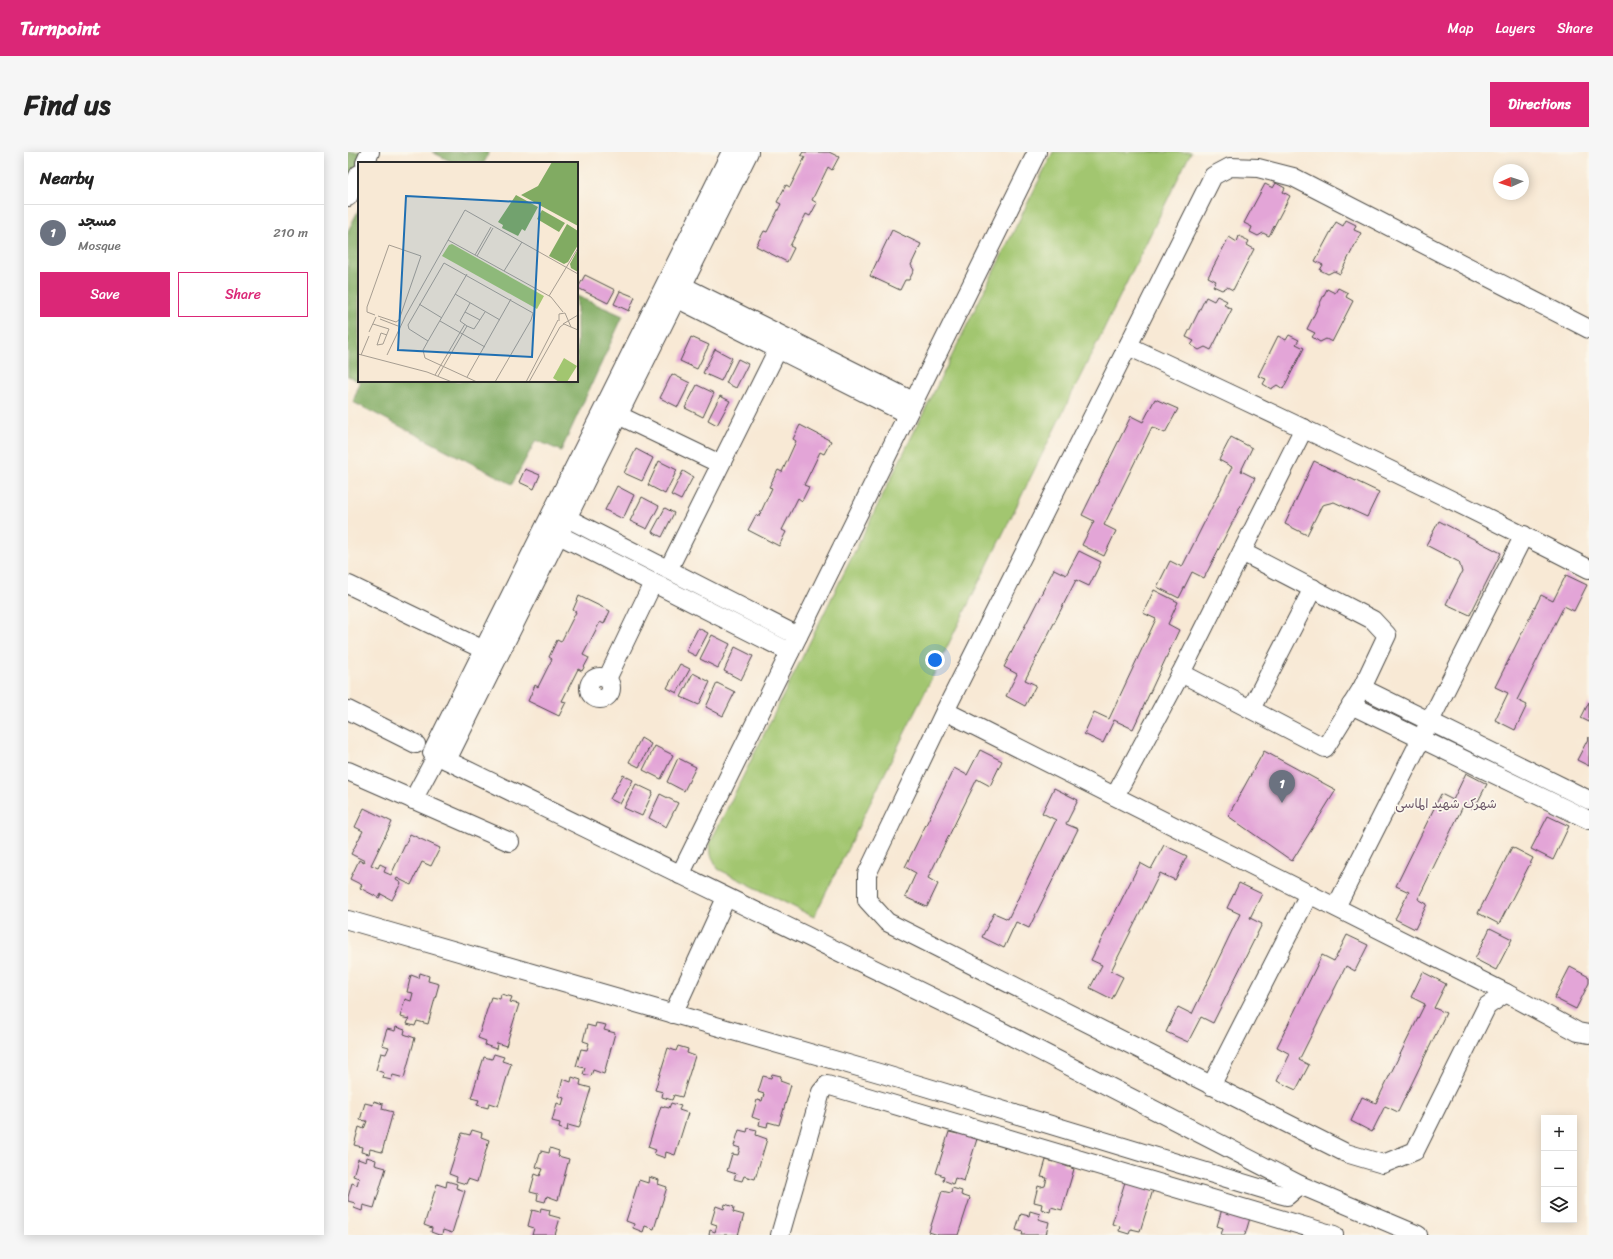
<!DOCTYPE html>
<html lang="en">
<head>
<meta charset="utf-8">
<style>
	body { margin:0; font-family:Sriracha,"Playpen Sans Arabic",sans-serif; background:#f6f6f6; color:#222 }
	.controls { position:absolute; right:12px; bottom:12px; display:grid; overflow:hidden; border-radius:0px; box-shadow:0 2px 10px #0003 }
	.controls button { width:36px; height:36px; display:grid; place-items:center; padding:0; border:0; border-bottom:1px solid #e0e0e0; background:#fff; color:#222; font:20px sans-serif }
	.compass { position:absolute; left:1145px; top:12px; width:36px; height:36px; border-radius:50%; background:#fff; box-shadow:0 2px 10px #0003; rotate:267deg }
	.you { position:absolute; left:587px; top:508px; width:14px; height:14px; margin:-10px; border:3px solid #fff; border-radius:50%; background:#1a73e8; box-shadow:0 0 0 6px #1a73e833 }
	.badge { display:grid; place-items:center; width:26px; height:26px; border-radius:50%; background:#db2777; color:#fff; font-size:13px; font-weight:700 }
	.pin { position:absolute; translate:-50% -33px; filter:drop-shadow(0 1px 2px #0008) }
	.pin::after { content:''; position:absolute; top:21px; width:14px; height:12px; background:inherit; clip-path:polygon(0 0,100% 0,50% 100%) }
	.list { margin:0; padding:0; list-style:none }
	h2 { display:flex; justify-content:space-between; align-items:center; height:52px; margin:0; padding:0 16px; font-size:17px }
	h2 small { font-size:13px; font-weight:400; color:#767676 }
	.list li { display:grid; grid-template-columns:26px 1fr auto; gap:12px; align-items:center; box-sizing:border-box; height:56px; padding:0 16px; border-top:1px solid #e0e0e0 }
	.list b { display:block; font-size:15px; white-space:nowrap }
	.list p { margin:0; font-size:13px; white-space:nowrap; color:#767676 }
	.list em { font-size:13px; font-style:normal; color:#767676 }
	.actions { display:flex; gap:8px; padding:12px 16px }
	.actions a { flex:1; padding:9px 0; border:1px solid #db2777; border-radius:0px; text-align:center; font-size:14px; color:#db2777 }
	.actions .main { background:#db2777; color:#fff }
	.icon { flex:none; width:22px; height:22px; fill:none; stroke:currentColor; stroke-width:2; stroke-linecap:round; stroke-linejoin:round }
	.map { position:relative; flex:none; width:1241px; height:1083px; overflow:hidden; border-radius:0px }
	header { display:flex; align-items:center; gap:24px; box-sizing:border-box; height:56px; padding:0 20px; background:#db2777; color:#fff }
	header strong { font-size:19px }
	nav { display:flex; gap:22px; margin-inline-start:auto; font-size:14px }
	.intro { display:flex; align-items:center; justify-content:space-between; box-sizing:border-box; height:96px; padding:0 24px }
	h1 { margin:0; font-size:28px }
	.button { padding:10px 18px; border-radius:0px; background:#db2777; color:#fff; font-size:14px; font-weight:700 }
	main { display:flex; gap:24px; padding:0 24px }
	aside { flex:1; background:#fff; border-radius:0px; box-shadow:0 2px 10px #0003 }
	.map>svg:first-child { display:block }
</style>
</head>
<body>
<header>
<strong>Turnpoint</strong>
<nav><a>Map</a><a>Layers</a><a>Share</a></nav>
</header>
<div class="intro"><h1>Find us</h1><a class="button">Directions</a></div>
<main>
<aside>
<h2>Nearby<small></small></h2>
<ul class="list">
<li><span class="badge" style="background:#6b7280">1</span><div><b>مسجد</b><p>Mosque</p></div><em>210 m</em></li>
</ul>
<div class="actions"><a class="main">Save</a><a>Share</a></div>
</aside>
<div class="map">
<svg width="1241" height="1083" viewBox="0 0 1241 1083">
	<rect width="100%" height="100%" fill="#fbf7ec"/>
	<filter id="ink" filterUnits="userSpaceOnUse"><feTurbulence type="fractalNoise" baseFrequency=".025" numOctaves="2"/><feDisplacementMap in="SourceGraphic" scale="8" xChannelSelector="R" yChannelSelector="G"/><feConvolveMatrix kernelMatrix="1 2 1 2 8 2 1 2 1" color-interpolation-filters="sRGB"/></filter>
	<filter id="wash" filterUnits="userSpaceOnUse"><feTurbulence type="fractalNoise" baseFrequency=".012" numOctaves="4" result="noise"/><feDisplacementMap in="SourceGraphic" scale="16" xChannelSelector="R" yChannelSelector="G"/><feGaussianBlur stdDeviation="0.9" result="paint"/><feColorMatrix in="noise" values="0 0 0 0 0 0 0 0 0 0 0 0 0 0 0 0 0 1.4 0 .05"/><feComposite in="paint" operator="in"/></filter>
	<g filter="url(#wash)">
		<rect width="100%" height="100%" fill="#f8e9d5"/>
		<path fill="#a2c670" stroke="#66784e" d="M 705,0 L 843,0 L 466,765 L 370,717 L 363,703 L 362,691 Z"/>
		<g fill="#81ab62" stroke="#566b46">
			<path d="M 0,0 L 16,0 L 0,33 Z"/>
			<path d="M 84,0 L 141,0 L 136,11 L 106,11 Z"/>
			<path d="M 11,57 L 11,229 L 229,229 L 229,144 L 275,164 L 213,299 L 188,288 L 164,332 L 5,250 L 12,230 L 0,224 L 0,79 Z"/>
		</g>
		<g id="blocks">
			<g fill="#e3a5d7">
				<path d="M 455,0 L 481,0 L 491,5 L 484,18 L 480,15 L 464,48 L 469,51 L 462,64 L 458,62 L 442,94 L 446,96 L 439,110 L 408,94 L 416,79 L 419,80 L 433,52 L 429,50 L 438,33 L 442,35 L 457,5 L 453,3 Z"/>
				<path d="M 928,31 L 937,36 L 935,40 L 942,44 L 921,84 L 915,81 L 910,84 L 902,80 L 904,75 L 896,71 L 917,32 L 925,36 Z"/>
				<path d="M 998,68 L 1008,73 L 1006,78 L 1013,81 L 992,122 L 986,119 L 980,122 L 972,118 L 975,113 L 967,109 L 988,70 L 995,74 Z"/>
				<path d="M 544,78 L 573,92 L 563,113 L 566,118 L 561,128 L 557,128 L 552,138 L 522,124 Z"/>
				<path d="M 891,84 L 901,89 L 899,93 L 906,97 L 885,138 L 879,135 L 874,138 L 865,134 L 868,129 L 860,125 L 881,85 L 889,90 Z"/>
				<path d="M 237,123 L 267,138 L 260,151 L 230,136 Z"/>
				<path d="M 990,136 L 1000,141 L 998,145 L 1005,149 L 984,190 L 978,187 L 972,190 L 964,185 L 967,181 L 959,177 L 979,137 L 987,141 Z"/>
				<path d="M 272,139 L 287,145 L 281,159 L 266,152 Z"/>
				<path d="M 869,144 L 879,149 L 876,153 L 884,157 L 863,198 L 857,195 L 851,198 L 843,193 L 846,189 L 838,185 L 858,145 L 866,149 Z"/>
				<path d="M 941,183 L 951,188 L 948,192 L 956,196 L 935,237 L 929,233 L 923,237 L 915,232 L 918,227 L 910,224 L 930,184 L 938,188 Z"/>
				<path d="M 343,185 L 361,193 L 349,217 L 332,209 Z"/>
				<path d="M 367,197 L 384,206 L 373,229 L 355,221 Z"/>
				<path d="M 390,207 L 400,212 L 388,236 L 378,231 Z"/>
				<path d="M 324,222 L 342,231 L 330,255 L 312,246 Z"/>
				<path d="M 349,233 L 366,241 L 355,265 L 337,256 Z"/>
				<path d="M 372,244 L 382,249 L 369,273 L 360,268 Z"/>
				<path d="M 807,247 L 830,257 L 817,281 L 804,275 L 756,373 L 768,379 L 756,404 L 734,393 L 746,369 L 734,363 L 783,264 L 795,270 Z"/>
				<path d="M 452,273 L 483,289 L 476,302 L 472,300 L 456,333 L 461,335 L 454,349 L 450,346 L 434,378 L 438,380 L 431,394 L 400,378 L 408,363 L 411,364 L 424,336 L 421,335 L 430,318 L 434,320 L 448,289 L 445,287 Z"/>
				<path d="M 883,285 L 904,296 L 893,319 L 907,326 L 856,426 L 844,420 L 831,446 L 809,435 L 822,409 L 834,415 L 884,315 L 871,308 Z"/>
				<path d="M 288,297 L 305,306 L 294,329 L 276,321 Z"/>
				<path d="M 311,309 L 329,318 L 317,342 L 300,333 Z"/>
				<path d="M 966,309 L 1031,340 L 1019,365 L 986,350 L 974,353 L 959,383 L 937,372 Z"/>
				<path d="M 177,317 L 192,323 L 186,337 L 171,330 Z"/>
				<path d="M 335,319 L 345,325 L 333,348 L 323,343 Z"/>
				<path d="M 269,334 L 286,343 L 275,367 L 257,358 Z"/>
				<path d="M 294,345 L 311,354 L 299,377 L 282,369 Z"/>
				<path d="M 317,356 L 326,361 L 314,385 L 304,380 Z"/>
				<path d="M 1091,369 L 1153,401 L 1122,463 L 1098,452 L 1114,420 L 1111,410 L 1078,393 Z"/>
				<path d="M 731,399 L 753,410 L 741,434 L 728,428 L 677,528 L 688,533 L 677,554 L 658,544 L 669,522 L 656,515 L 706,417 L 718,423 Z"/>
				<path d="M 1218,423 L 1239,433 L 1226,459 L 1216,454 L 1169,548 L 1179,553 L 1167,578 L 1147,568 L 1160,541 L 1147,535 L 1193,443 L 1205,449 Z"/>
				<path d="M 806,438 L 830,450 L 820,472 L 831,478 L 785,577 L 766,568 L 755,591 L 736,582 L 746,560 L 761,567 L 808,467 L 795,461 Z"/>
				<path d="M 231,444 L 262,459 L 256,472 L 252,470 L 235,503 L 241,506 L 234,519 L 230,517 L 214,549 L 218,550 L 211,564 L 180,549 L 187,533 L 190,535 L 204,507 L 201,505 L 209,488 L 213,490 L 228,460 L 225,458 Z"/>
				<path d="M 350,476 L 360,481 L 348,504 L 338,499 Z"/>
				<path d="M 364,483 L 382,492 L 370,516 L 352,507 Z"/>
				<path d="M 387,495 L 405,504 L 393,528 L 376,519 Z"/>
				<path d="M 332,512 L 342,517 L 329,541 L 319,536 Z"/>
				<path d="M 345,521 L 362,530 L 351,553 L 333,545 Z"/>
				<path d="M 369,531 L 387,540 L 375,564 L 358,555 Z"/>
				<path d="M 1241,550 L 1241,570 L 1233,566 Z"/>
				<path d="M 1241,585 L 1241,614 L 1229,608 Z"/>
				<path d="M 293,586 L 303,592 L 291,615 L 281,610 Z"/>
				<path d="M 307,594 L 325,603 L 313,627 L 295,618 Z"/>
				<path d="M 632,598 L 654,609 L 642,634 L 629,627 L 580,726 L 590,732 L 579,755 L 557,745 L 568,721 L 557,715 L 606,616 L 619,623 Z"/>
				<path d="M 916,599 L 988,638 L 944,709 L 880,664 Z"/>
				<path d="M 330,606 L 348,615 L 336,639 L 319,630 Z"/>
				<path d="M 1118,621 L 1139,632 L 1126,657 L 1116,652 L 1070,747 L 1079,752 L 1067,777 L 1047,767 L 1061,740 L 1048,734 L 1093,642 L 1105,648 Z"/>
				<path d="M 275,623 L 285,628 L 272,652 L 262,647 Z"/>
				<path d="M 288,632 L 305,640 L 294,664 L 276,656 Z"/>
				<path d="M 706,636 L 730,648 L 718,672 L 730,677 L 681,776 L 668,770 L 656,796 L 634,785 L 646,761 L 660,767 L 708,668 L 694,661 Z"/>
				<path d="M 312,642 L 330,651 L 318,675 L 301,666 Z"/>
				<path d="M 16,656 L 44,670 L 23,713 L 30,716 L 32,712 L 38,715 L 36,720 L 43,723 L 62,682 L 92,696 L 83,714 L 74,710 L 63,733 L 49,726 L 48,728 L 53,731 L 44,748 L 33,742 L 31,746 L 12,736 L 14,733 L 2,727 L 11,708 L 16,711 L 17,709 L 3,702 L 15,679 L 7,675 Z"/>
				<path d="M 1200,664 L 1221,674 L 1205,708 L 1183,697 Z"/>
				<path d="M 816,693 L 839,704 L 827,728 L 812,721 L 763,819 L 775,825 L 764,847 L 742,836 L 754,813 L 743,808 L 792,711 L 803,717 Z"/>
				<path d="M 1164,695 L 1185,706 L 1151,772 L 1130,761 Z"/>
				<path d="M 891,731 L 914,742 L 902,766 L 914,772 L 865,871 L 853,865 L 840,890 L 818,880 L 830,855 L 844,862 L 892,762 L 879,756 Z"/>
				<path d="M 1142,776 L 1164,787 L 1148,818 L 1127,807 Z"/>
				<path d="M 999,783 L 1020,793 L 1007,819 L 998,814 L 951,908 L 961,913 L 948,938 L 929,929 L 942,902 L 929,895 L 974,803 L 986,809 Z"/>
				<path d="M 1222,815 L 1241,825 L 1241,831 L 1228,857 L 1206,846 Z"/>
				<path d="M 1075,820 L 1098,832 L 1086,856 L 1098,861 L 1050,960 L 1037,954 L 1024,980 L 1003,969 L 1014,945 L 1028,951 L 1077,852 L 1063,845 Z"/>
				<path d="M 72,821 L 81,824 L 80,829 L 91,832 L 80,872 L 69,869 L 67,874 L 59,872 L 61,867 L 52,865 L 57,847 L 63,849 L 65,841 L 59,840 L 63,823 L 71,826 Z"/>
				<path d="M 153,842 L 164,845 L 162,850 L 171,852 L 158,894 L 149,891 L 148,897 L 137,893 L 138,889 L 130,886 L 143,845 L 152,847 Z"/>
				<path d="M 248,871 L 258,873 L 256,878 L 267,881 L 256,922 L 245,918 L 243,924 L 235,922 L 237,916 L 228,914 L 233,897 L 239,898 L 241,891 L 235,889 L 239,873 L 247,875 Z"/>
				<path d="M 48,875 L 57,878 L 56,882 L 67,886 L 56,926 L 45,923 L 43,928 L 35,926 L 36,921 L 28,918 L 33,901 L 38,902 L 41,895 L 34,893 L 39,877 L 47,879 Z"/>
				<path d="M 330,894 L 340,897 L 339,901 L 347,904 L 334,945 L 326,943 L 324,948 L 314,945 L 315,940 L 307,938 L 320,896 L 328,899 Z"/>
				<path d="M 146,902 L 156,905 L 154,909 L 163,912 L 150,954 L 141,951 L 140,956 L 129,953 L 131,948 L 123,946 L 136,905 L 144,907 Z"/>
				<path d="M 424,922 L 433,924 L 432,929 L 443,933 L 431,973 L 420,970 L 419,975 L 411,973 L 412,968 L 404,965 L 409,948 L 414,949 L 416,942 L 410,940 L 415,924 L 423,926 Z"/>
				<path d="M 224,925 L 233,928 L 232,933 L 243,936 L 231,976 L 220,973 L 219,979 L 211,976 L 212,971 L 204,969 L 209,951 L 214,953 L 216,946 L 210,944 L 215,927 L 223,930 Z"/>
				<path d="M 26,949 L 35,952 L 34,957 L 45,960 L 34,1000 L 22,997 L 21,1002 L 13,1000 L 14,995 L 6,993 L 11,975 L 16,977 L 19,969 L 12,968 L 17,951 L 25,953 Z"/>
				<path d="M 323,951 L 333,954 L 331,958 L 340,961 L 327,1003 L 318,1000 L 317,1006 L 306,1002 L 308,998 L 300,995 L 313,954 L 321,956 Z"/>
				<path d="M 400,976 L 409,978 L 408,983 L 419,987 L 407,1027 L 396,1024 L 394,1029 L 386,1027 L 388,1022 L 379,1019 L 384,1002 L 390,1003 L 392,996 L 386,994 L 391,978 L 399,980 Z"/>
				<path d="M 611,977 L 621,980 L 620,984 L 629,987 L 616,1029 L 607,1026 L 605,1032 L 595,1028 L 596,1024 L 588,1021 L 601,980 L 610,982 Z"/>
				<path d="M 124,978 L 134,981 L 133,985 L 141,988 L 129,1030 L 120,1027 L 118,1032 L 108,1029 L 109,1025 L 101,1022 L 114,981 L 122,983 Z"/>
				<path d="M 202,996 L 211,999 L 210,1004 L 221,1007 L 210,1048 L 199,1044 L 197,1050 L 189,1048 L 190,1042 L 182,1040 L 187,1022 L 192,1024 L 195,1017 L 188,1015 L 193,999 L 201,1001 Z"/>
				<path d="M 19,1005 L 28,1008 L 27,1013 L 38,1016 L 26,1056 L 15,1053 L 14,1059 L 6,1056 L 7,1051 L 0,1049 L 0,1045 L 4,1031 L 9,1033 L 11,1026 L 5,1024 L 10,1007 L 18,1010 Z"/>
				<path d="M 707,1006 L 716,1009 L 715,1013 L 726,1017 L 714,1058 L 703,1055 L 702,1060 L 693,1057 L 694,1052 L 686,1050 L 690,1034 L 693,1035 L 697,1034 L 699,1026 L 693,1025 L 698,1008 L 705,1010 Z"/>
				<path d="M 301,1025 L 311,1028 L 310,1032 L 319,1035 L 306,1077 L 297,1074 L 295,1080 L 285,1076 L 286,1072 L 278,1069 L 291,1028 L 300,1031 Z"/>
				<path d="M 99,1029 L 109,1032 L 108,1036 L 117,1039 L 104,1081 L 95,1078 L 94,1083 L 91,1083 L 83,1080 L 84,1076 L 76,1073 L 89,1032 L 98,1035 Z"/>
				<path d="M 777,1030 L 805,1038 L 792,1079 L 783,1077 L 781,1082 L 771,1079 L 772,1074 L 764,1072 Z"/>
				<path d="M 604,1036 L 614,1039 L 613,1043 L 622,1046 L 610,1083 L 590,1083 L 581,1080 L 594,1039 L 603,1041 Z"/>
				<path d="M 377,1052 L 386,1055 L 385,1060 L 396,1063 L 390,1083 L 361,1083 L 362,1078 L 367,1080 L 369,1073 L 363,1071 L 368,1054 L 376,1057 Z"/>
				<path d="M 193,1056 L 202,1058 L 201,1063 L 212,1066 L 207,1083 L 184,1083 L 186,1076 L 180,1074 L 184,1058 L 192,1060 Z"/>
				<path d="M 874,1057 L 902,1066 L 897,1083 L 873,1083 L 875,1076 L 869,1074 Z"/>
				<path d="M 682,1059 L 692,1062 L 690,1067 L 701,1070 L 698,1083 L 674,1083 L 675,1080 L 668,1078 L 673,1062 L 681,1064 Z"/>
			</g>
		</g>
	</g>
	<g filter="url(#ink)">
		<use href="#blocks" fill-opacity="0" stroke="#4a4844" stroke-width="1"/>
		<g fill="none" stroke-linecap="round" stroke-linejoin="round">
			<defs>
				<g id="minor">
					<path d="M 383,0 L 84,601 L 655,880 L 952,1033 L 1070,1083"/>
					<path d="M 17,11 L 22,0"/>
					<path d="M 0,45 L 11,22"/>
					<path d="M 324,133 L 335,134 L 565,249"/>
					<path d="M 320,137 L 328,146 L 559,262"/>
					<path d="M 1241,177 L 945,25 L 910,16 L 882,15 L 865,24 L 597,559 L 519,722 L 519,748 L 539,770 L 998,1001 L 1035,1012 L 1067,999 L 1139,854 L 1158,841 L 1230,880 L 1241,882"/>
					<path d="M 780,194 C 935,266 1089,339 1241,417"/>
					<path d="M 270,263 L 372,312"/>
					<path d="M 219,366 L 450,484"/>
					<path d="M 211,383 L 442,500"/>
					<path d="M 320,418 L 430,197"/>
					<path d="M 1,433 L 136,498"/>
					<path d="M 833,521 L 977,596 L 1014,536 L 1039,483 L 1025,468 L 894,400"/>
					<circle cx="252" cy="536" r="11"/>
					<path d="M 259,527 L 305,431"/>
					<path d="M 1014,536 L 1241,648"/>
					<path d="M 1003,553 L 1241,668"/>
					<path d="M 903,557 L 965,436"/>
					<path d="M 0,558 L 68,592"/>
					<path d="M 597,559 L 1158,841"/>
					<path d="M 99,608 L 401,0"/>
					<path d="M 0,619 L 162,690"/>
					<path d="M 767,644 L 833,521 L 956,276"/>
					<path d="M 65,648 L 89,603"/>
					<path d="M 332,723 L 689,0"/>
					<path d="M 988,755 L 1176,383"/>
					<path d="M 0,768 L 538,923 L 931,1042 L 939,1044 L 952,1033"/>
					<path d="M 325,862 L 378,746"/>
					<path d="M 863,934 L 961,742"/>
					<path d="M 432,1083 L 473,940 L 479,933 L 986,1083"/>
				</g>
			</defs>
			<use href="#minor" stroke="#4a4844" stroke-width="20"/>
			<use href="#minor" stroke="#fff" stroke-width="18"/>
		</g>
	</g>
	<g text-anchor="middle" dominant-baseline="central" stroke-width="3.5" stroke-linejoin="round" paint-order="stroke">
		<g font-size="13" fill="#6b5667" stroke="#fbf7ec">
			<text x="1098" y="651">شهرک شهید الماسی</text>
		</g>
	</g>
	<g transform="translate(10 10)">
		<rect width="220" height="220" fill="#f8e9d5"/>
		<path d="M 94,82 L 186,134 L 179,147 L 84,94 L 91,83 ZM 206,196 L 219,204 L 209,220 L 201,220 L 195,216 Z" fill="#a2c670"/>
		<path d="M 194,0 L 220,0 L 220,64 L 163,33 L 180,24 ZM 158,33 L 180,45 L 167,69 L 164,67 L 160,74 L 144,66 L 145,63 L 140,60 ZM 184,48 L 207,61 L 201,70 L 179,57 ZM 209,62 L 220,69 L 220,83 L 210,100 L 206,102 L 191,94 ZM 220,87 L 220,110 L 213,106 L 212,102 Z" fill="#81ab62"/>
		<path fill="none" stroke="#a69d91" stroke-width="1" d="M 90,78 L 193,135 L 205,150M 117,93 L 133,65M 119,94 L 135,66M 146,109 L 164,80M 97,132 L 142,158M 191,134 L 220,86M 112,141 L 102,159 L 109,164 L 116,167 L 127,150M 61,142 L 84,156M 107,150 L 122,158M 17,153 L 9,150 L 9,145 L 31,83 L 63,94 L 41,158 L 38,160 L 20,154M 22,157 L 40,164M 82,159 L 127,185M 201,159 L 201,152 L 207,151 L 213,165M 15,162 L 31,167 L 25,182 L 19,183 L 23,171 L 29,173M 205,162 L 220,153M 11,170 L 18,155M 70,179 L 109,112M 0,192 L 69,210 L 94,220M 3,193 L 11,174M 29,193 L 48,153 L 107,48 L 220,112M 77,213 L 107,162M 80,214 L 109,164M 109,215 L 153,137M 119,220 L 67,196 L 65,188 L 70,179 L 51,167 L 50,163 L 86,101 L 175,151 L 173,158 L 137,220M 168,220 L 200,158M 171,220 L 202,165 L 206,162 L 220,168"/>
		<path fill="#1f6fb2" fill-opacity="0.15" stroke="#1f6fb2" stroke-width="2" d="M 48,34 L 182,41 L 174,195 L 40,188 Z"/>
		<rect width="220" height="220" fill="none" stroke="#2b2b2b" stroke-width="2"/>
	</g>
</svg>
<div class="controls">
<button>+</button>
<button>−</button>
<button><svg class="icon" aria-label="layers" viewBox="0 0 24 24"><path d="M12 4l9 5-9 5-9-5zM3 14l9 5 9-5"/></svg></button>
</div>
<svg class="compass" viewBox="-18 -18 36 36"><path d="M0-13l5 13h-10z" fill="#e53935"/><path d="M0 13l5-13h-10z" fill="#767676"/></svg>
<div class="you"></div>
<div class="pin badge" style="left:934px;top:651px;background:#6b7280">1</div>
</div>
</main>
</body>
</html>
